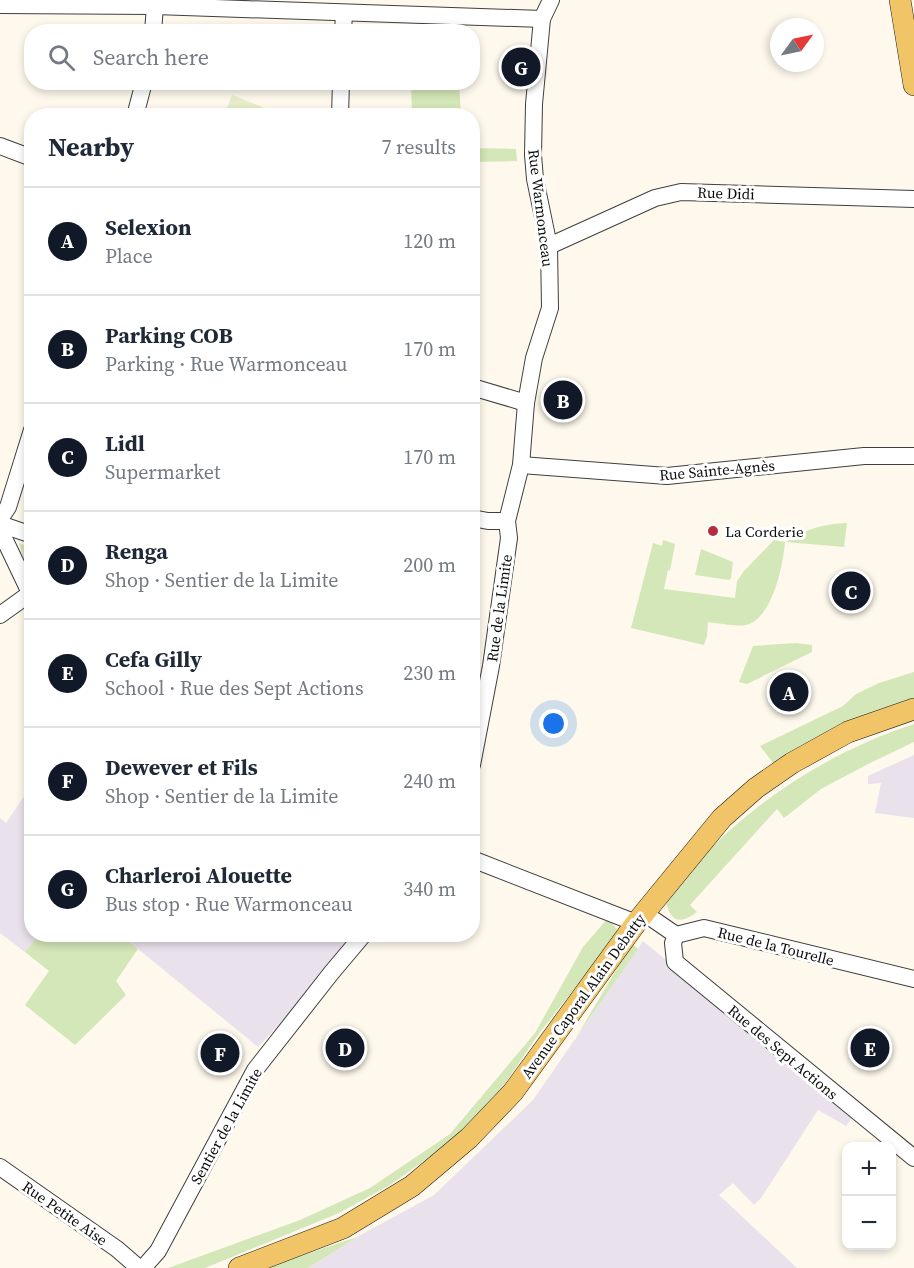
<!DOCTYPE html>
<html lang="en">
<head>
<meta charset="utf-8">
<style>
	body { margin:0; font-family:"Source Serif 4",serif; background:#f2f2f3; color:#1f2937 }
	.controls { position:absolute; right:18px; bottom:18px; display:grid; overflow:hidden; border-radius:12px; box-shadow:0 3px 9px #0003 }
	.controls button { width:54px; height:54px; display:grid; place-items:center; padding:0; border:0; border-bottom:2px solid #e0e1e3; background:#fff; color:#1f2937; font:30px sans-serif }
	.compass { position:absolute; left:770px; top:18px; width:54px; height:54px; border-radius:50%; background:#fff; box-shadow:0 3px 9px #0003; rotate:57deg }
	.you { position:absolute; left:554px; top:724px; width:21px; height:21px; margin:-15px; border:4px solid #fff; border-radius:50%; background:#1a73e8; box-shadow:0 0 0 9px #1a73e833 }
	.badge { display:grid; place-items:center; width:39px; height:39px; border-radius:50%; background:#111827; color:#fff; font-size:20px; font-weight:700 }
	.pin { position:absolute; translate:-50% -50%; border:3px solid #fff; box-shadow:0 2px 6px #0006 }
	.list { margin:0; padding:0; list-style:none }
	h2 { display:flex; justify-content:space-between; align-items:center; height:78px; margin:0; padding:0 24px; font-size:26px }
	h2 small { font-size:20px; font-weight:400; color:#747a83 }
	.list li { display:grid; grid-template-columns:39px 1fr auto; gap:18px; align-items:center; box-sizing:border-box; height:108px; padding:0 24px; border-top:2px solid #e0e1e3 }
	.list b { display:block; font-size:22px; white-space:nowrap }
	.list p { margin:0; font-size:20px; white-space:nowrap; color:#747a83 }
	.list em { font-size:20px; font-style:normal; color:#747a83 }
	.icon { flex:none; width:33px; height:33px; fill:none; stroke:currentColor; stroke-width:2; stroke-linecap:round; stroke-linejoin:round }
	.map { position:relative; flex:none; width:914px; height:1268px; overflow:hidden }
	.search { position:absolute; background:#fff; box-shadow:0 3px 9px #0003; left:24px; top:24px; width:456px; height:66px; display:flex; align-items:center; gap:15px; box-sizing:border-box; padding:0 21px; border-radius:24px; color:#747a83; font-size:22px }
	.panel { position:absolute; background:#fff; box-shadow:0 3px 9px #0003; left:24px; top:108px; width:456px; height:834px; border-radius:24px }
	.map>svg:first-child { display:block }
</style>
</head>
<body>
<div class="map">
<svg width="914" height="1268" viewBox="0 0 914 1268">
	<rect width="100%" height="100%" fill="#fef9ec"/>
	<g fill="#e9e1eb">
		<path d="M 914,755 L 914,818 L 875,813 L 881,783 L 868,784 L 868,776 Z"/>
		<path d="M 31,791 L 32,934 L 39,935 L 25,952 L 0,933 L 0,818 L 6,823 L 23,798 Z"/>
		<path d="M 121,935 L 364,935 L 258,1047 Z"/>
		<path d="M 643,941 L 855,1115 L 846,1126 L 818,1110 L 761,1198 L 754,1205 L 733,1183 L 719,1195 L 797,1268 L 308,1268 L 357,1237 L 434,1195 L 533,1100 Z"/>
	</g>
	<g fill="#d4e7b8">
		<path d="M 411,83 L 459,83 L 461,115 L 412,115 Z"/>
		<path d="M 473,148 L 516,149 L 517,161 L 473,162 Z"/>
		<path d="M 847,523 L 844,547 L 786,542 C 805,529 824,524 847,523 Z"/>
		<path d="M 663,540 L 675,544 L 670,571 L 668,570 L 664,589 L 735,598 L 737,581 L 744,571 L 774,540 L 785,542 C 783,565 773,618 746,625 C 737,627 718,623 708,622 L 707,636 L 704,645 L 631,628 L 653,543 L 662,546 Z"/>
		<path d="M 19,543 L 31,547 L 31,578 L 25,565 Z"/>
		<path d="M 701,549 L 733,562 L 731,578 L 729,580 L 695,575 Z"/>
		<path d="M 796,643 L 812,645 L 812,652 L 747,684 L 739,682 L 753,646 Z"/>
		<path d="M 914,672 L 914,701 L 774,764 L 760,746 L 843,706 L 856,694 L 879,683 Z"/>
		<path d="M 914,724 L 914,742 L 870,763 L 821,789 L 784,818 L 777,809 L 690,905 L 697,912 C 678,926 670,921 665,898 C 683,882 697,861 715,844 C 771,790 840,748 914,724 Z"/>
		<path d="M 608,918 L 619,932 L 540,1032 L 502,1088 L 449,1143 L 390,1185 L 339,1213 L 205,1268 L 168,1268 L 300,1220 L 370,1188 L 450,1134 L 535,1033 L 583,947 Z"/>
		<path d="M 39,935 L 121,935 L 138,949 L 116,981 L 126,995 L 75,1045 L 25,1005 L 49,971 L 25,952 Z"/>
		<path d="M 632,943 L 638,949 L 577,1036 Z"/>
		<path d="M 357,1237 L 308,1268 L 271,1268 L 276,1264 Z"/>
	</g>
	<path fill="#e5eec9" d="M 232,95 L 262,107 L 259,115 L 224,115 Z"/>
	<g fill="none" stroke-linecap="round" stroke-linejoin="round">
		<defs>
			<g id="minor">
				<path d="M 0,5 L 155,6 L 542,19"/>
				<path d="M 153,32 L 155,6"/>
				<path d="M 343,32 L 344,13"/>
				<path d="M 135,116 L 144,82"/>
				<path d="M 340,116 L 341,82"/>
				<path d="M 0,146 L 32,158"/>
				<path d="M 549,246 L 655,198 L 681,192 L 914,199"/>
				<path d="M 472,387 L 526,403"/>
				<path d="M 521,465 L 667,476 L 864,456 L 914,456"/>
				<path d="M 472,518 L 488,521 L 507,521"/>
				<path d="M 0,519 L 8,507 L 32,430"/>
				<path d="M 0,524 L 32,535"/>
				<path d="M 0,530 L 32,597"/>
				<path d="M 0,615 L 32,592"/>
				<path d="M 472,765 L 491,666 L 509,538 L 507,521 L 521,465 L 526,403 L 534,358 L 550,308 L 549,246 L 535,179 L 533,155 L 534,104 L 542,19 L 551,0"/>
				<path d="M 472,859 L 636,923"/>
				<path d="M 644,913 L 676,935 L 704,928 L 914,979"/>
				<path d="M 676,935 L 673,943 L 675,962 L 914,1158"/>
				<path d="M 0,1167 L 117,1249 L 139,1268"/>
				<path d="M 143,1268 L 158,1251 L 255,1070 L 332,972 L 364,934"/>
			</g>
			<g id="major">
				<path d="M 900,0 L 914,85"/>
				<path d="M 239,1268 L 343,1228 L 412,1186 L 469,1138 L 513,1092 L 636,923 L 722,818 L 756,788 L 792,763 L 848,732 L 914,709"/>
			</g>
		</defs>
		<use href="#minor" stroke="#3f3f3f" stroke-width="18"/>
		<use href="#major" stroke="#1d1d1d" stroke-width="22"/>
		<use href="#minor" stroke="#fff" stroke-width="16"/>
		<use href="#major" stroke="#f2c468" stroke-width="21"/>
	</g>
	<circle fill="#b62b3e" stroke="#fff" stroke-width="2" cx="713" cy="531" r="6"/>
	<g text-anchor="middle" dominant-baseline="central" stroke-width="6" stroke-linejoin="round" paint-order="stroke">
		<g font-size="15" fill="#0c0c0c" stroke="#fff">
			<text transform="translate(726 193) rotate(2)">Rue Didi</text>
			<text transform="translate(541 208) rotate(83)">Rue Warmonceau</text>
			<text transform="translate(717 470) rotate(-5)">Rue Sainte-Agnès</text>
			<text transform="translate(499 608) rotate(-82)">Rue de la Limite</text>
			<text transform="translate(776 946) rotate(14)">Rue de la Tourelle</text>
			<text transform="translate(583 996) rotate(-54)">Avenue Caporal Alain Debatty</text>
			<text transform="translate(783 1052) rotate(40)">Rue des Sept Actions</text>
			<text transform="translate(226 1126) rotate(-61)">Sentier de la Limite</text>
			<text transform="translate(65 1213) rotate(35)">Rue Petite Aise</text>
		</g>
		<g font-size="15" fill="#0c0c0c" stroke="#fff" text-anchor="start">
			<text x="725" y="531">La Corderie</text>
		</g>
	</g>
</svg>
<div class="controls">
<button>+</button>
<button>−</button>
</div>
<svg class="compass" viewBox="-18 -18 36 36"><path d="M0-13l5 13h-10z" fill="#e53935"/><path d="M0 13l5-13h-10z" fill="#747a83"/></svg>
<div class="you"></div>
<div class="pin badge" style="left:789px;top:692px">A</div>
<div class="pin badge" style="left:563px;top:400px">B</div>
<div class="pin badge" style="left:851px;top:591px">C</div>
<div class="pin badge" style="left:345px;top:1048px">D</div>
<div class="pin badge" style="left:870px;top:1048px">E</div>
<div class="pin badge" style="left:220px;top:1053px">F</div>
<div class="pin badge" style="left:521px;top:67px">G</div>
<div class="search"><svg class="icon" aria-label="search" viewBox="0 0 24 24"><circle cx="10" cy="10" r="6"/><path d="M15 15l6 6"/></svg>Search here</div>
<section class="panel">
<h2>Nearby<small>7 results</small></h2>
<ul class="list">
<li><span class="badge">A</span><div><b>Selexion</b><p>Place</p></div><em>120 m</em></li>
<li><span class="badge">B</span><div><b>Parking COB</b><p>Parking · Rue Warmonceau</p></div><em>170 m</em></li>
<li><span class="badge">C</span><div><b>Lidl</b><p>Supermarket</p></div><em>170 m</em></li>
<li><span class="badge">D</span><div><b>Renga</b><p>Shop · Sentier de la Limite</p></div><em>200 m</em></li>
<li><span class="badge">E</span><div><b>Cefa Gilly</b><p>School · Rue des Sept Actions</p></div><em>230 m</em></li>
<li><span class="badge">F</span><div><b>Dewever et Fils</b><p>Shop · Sentier de la Limite</p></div><em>240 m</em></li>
<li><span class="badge">G</span><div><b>Charleroi Alouette</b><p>Bus stop · Rue Warmonceau</p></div><em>340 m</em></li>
</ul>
</section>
</div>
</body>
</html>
